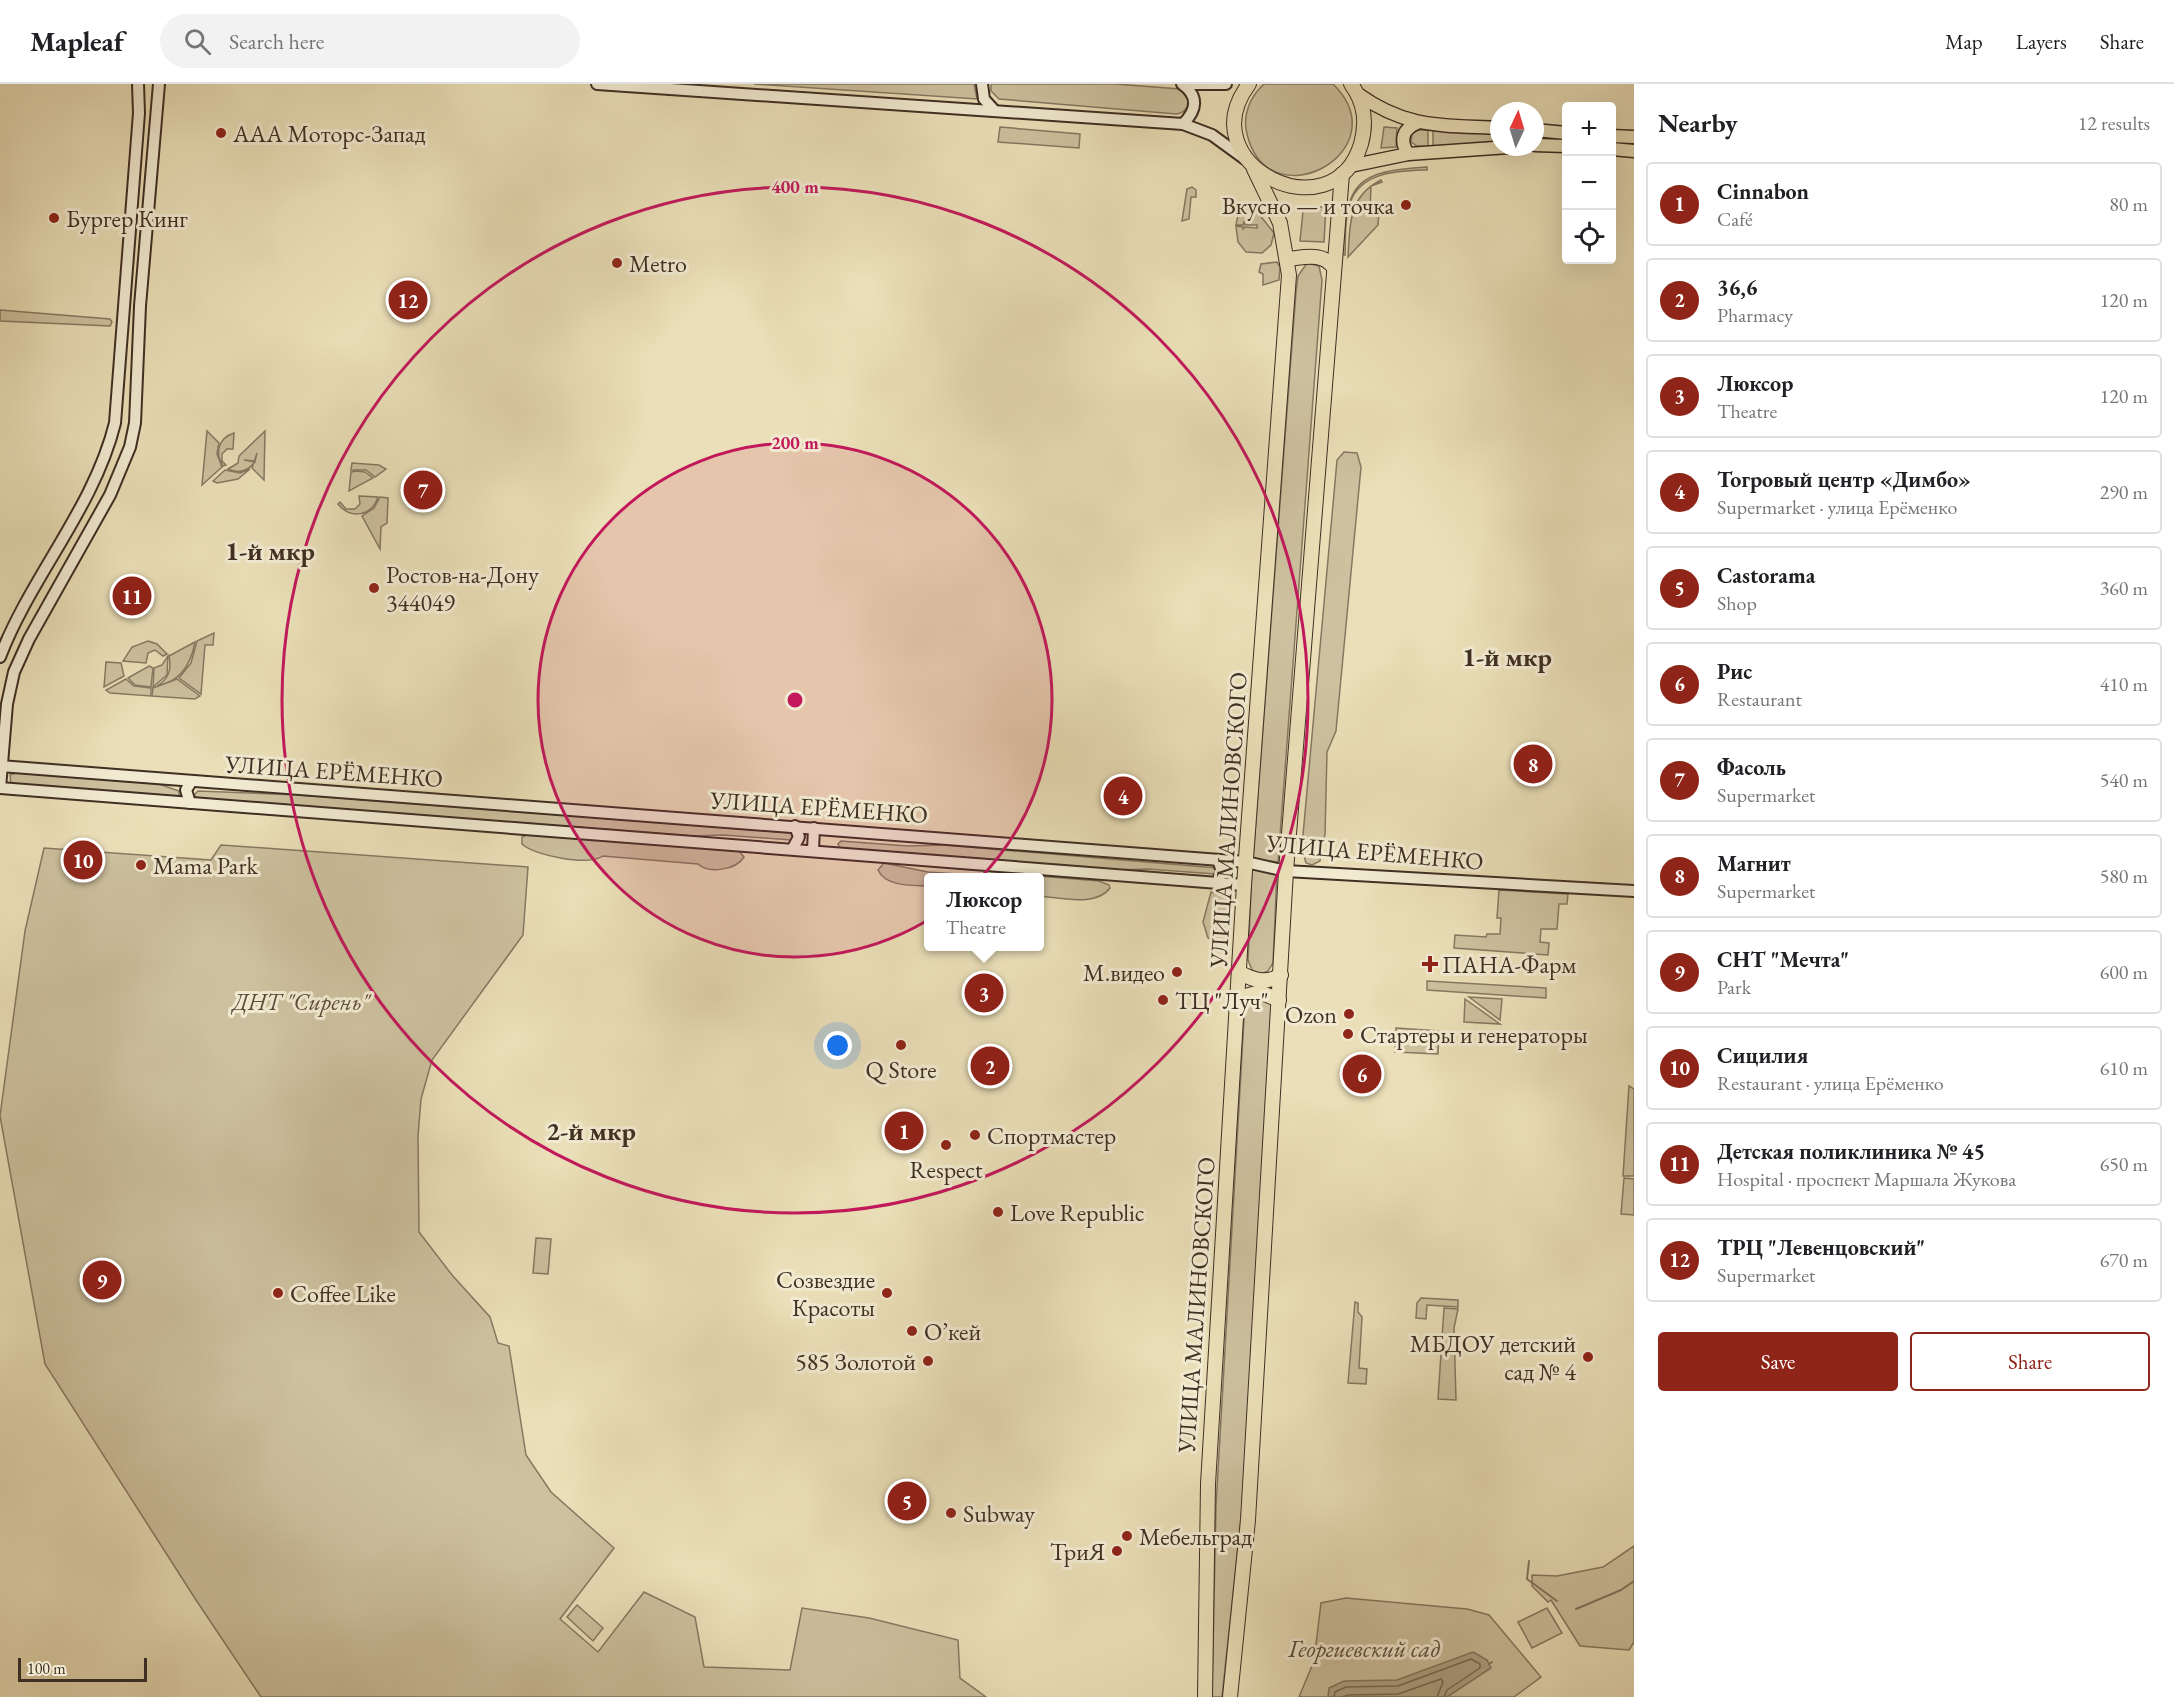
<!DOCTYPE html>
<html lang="en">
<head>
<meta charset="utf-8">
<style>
	body { margin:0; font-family:"EB Garamond",serif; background:#f2f2f2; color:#202124 }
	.controls { position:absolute; right:18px; top:18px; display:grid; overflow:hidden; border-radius:6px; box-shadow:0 6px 24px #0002 }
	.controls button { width:54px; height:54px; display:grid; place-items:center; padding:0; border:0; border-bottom:2px solid #e0e0e0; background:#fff; color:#202124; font:30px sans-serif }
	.compass { position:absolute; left:1490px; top:18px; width:54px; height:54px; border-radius:50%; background:#fff; box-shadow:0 6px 24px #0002; rotate:4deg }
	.scale { position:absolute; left:18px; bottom:15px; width:129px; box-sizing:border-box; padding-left:6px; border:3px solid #3f2f23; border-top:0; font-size:16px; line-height:21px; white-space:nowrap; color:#3f2f23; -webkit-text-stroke:4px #f1ead1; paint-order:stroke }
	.you { position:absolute; left:838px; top:962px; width:21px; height:21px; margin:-15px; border:4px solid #fff; border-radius:50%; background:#1a73e8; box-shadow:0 0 0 9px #1a73e833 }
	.badge { display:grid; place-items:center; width:39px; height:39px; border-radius:50%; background:#8f2418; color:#fff; font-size:20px; font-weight:700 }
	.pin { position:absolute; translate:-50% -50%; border:3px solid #fff; box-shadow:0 2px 6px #0006 }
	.popup { position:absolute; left:924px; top:789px; width:120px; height:78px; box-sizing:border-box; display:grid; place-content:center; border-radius:6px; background:#fff; filter:drop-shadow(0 2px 4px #0005); font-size:20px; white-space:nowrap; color:#757577 }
	.popup b { font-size:22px; color:#202124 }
	.popup::after { content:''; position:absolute; left:50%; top:100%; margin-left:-12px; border:12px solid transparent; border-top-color:#fff }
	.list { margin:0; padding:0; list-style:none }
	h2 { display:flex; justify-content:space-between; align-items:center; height:78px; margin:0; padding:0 24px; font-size:26px }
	h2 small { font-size:20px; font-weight:400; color:#757577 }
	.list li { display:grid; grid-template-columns:39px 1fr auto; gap:18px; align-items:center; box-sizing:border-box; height:84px; margin:0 12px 12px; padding:0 12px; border:2px solid #e0e0e0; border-radius:6px }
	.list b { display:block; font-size:22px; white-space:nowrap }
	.list p { margin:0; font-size:20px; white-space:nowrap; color:#757577 }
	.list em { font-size:20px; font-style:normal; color:#757577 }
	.actions { display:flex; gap:12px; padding:18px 24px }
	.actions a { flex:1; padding:14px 0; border:2px solid #8f2418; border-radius:6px; text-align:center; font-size:21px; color:#8f2418 }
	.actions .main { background:#8f2418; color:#fff }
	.icon { flex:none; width:33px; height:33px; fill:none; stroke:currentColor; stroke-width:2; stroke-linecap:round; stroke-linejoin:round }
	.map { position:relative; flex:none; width:1634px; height:1613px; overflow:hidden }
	header { display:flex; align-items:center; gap:36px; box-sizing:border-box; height:84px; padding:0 30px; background:#fff; border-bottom:2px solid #e0e0e0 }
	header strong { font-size:28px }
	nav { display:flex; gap:33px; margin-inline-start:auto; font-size:21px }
	.search { width:420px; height:54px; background:#f2f2f2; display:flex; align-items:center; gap:15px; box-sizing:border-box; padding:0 21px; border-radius:33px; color:#757577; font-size:22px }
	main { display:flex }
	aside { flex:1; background:#fff }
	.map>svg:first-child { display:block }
</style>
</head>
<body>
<header>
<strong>Mapleaf</strong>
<div class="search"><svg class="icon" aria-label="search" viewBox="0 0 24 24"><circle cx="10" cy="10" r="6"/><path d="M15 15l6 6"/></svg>Search here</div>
<nav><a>Map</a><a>Layers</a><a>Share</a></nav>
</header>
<main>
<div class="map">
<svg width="1634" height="1613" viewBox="0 0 1634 1613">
	<rect width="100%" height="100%" fill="#eadfb8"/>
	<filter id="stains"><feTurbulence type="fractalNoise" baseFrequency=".00333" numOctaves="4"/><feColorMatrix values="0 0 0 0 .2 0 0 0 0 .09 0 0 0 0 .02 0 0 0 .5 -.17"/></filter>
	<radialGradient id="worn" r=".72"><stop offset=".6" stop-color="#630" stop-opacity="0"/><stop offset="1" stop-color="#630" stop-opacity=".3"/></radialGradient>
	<g fill="#cdc19f" stroke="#867861" stroke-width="1.5">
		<path d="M 754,0 L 974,0 L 977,15 Z"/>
		<path d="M 991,0 L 1116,0 L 1180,5 L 1189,13 C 1189,22 1185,29 1176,30 L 999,15 L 991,7 Z"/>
		<path d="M 1264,0 L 1333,0 C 1401,67 1268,139 1247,50 C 1242,31 1250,13 1264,0 Z"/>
		<path d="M 1000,43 L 1080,50 L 1079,64 L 998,58 Z"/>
		<path d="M 1384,43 L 1397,44 L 1396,63 L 1381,64 Z"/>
		<path d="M 1417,46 L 1428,46 L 1428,63 L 1417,62 L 1411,58 L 1412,50 Z"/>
		<path d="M 1433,46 L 1499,50 L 1499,58 L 1433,62 Z"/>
		<path d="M 1427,83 L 1427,86 C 1399,87 1361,87 1350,119 C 1344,134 1346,155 1345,171 L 1341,169 C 1348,100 1353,87 1427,83 Z"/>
		<path d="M 1381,96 L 1382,98 L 1371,102 L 1370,127 L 1379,128 L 1378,141 L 1348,173 C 1350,140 1348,113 1381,96 Z"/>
		<path d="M 1192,103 L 1196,106 L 1196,113 L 1191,113 L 1189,135 L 1182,137 L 1187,105 Z"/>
		<path d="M 1326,122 L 1324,158 L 1300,157 L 1303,127 Z"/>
		<path d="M 1246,124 L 1259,130 L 1274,149 L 1271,161 L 1262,169 L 1246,168 L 1238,158 L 1236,142 L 1243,143 L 1243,145 L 1245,143 L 1257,144 L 1257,141 L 1245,141 L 1244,138 L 1243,141 L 1236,141 L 1238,131 Z"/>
		<path d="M 1277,178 L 1280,183 L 1279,196 L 1263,201 L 1263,190 L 1259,188 L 1261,180 Z"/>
		<path d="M 1307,179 L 1319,182 L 1322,196 L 1278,778 L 1253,776 L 1296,208 L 1298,192 Z"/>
		<path d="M 0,226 L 110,235 L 112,238 L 110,242 L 0,237 Z"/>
		<path d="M 207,347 L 219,359 L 217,370 L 222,383 L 202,401 Z"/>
		<path d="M 265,347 L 264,396 L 252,384 L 257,369 L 255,377 L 244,376 L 255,378 C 248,387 239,390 228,385 L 238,379 L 239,372 Z"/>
		<path d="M 234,349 L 233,365 L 227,365 L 222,370 L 222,377 L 226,381 L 223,382 C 214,368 219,354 234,349 Z"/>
		<path d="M 1344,368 L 1357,369 L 1361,383 L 1336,647 L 1327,668 L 1325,751 L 1321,763 L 1320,777 L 1312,781 L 1306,779 L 1302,766 L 1303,751 L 1337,376 Z"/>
		<path d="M 352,379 L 379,381 L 386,385 L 375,393 L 366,386 L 351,386 Z"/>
		<path d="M 250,385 L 238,395 L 217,399 L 213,397 L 225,386 L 240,389 Z"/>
		<path d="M 357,387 L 365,388 L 373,394 L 349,407 L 351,388 Z"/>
		<path d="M 359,412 L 378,413 C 372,432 351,436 338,420 L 340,418 L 346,425 L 355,425 L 360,420 Z"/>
		<path d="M 380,413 L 388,414 L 387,439 L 381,443 L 380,465 L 362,432 L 374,424 Z"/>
		<path d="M 214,549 L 213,561 L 205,561 L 201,610 L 179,594 L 191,579 L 197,557 Z"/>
		<path d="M 148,557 L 157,560 L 167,570 L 163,572 L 155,566 L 148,569 L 146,579 L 123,577 L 132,563 Z"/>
		<path d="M 195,558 C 191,580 180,598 157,602 C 169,595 172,585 169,572 Z"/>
		<path d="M 168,572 L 167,591 L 153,603 L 154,584 L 162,581 Z"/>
		<path d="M 106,578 L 121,579 L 124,592 L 104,603 Z"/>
		<path d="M 149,582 L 153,584 L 151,603 L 135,601 L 128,594 Z"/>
		<path d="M 126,595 L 134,602 L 151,604 L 151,612 L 110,609 L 106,606 Z"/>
		<path d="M 177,595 L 200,612 L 195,615 L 152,612 L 153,604 Z"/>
		<path d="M 16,689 L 159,700 L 179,707 L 179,713 L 11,700 L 10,691 Z"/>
		<path d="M 198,707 L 299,711 L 792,749 L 794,752 L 791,756 L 723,751 L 692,752 L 197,714 L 194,711 Z"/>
		<path d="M 529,750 L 739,767 L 744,773 C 736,786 709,790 698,780 L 603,772 C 588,782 535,772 522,760 L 522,753 Z"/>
		<path d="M 841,757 L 908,762 L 945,761 L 1217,784 L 1215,790 L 1147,785 L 1116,786 L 840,764 L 838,760 Z"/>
		<path d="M 221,761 L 528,783 L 523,851 L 432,976 L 421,1015 L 418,1052 L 419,1148 L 452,1191 L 490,1233 L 498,1259 L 509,1262 L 526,1371 L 551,1408 L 614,1464 L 560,1535 L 598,1568 L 644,1508 L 695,1533 L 704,1583 L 790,1586 L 802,1524 L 869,1534 L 958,1556 L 960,1594 L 986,1613 L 261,1613 L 196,1516 L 45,1280 L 0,1032 L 25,847 L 44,764 L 211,776 Z"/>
		<path d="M 884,779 L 928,788 L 973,791 L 999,789 L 1099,797 L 1109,801 L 1110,804 C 1096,823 1060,814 1040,812 L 1040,794 L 928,794 L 928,802 C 912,801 886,803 878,786 Z"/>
		<path d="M 1252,785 L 1277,787 L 1273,879 L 1268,887 L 1261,890 L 1252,886 L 1248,876 Z"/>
		<path d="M 1499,806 L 1568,810 L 1567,820 L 1559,820 L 1557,845 L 1541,845 L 1540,858 L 1549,859 L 1548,871 L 1454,864 L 1455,851 L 1486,853 L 1487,850 L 1500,850 L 1501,834 L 1497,834 Z"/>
		<path d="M 1211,808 L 1227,813 L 1232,822 L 1229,857 L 1224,861 L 1208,854 L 1203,838 Z"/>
		<path d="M 1427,897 L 1546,904 L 1546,914 L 1427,906 Z"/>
		<path d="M 1252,913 L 1269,916 L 1272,921 L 1242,1425 L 1222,1613 L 1212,1613 L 1216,1422 L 1245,918 Z"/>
		<path d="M 1469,913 L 1502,915 L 1500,936 Z"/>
		<path d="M 1465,915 L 1500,940 L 1464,938 Z"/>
		<path d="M 1396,944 L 1439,947 L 1438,970 L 1395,968 Z"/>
		<path d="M 1629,1002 L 1634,1005 L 1634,1092 L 1623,1092 Z"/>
		<path d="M 1624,1094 L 1634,1095 L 1634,1131 L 1621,1130 Z"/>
		<path d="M 536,1154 L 551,1155 L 548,1190 L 533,1189 Z"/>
		<path d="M 1421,1214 L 1458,1216 L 1458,1223 L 1427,1221 L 1426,1235 L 1416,1234 L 1417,1219 Z"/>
		<path d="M 1355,1218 L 1358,1219 L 1358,1228 L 1362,1233 L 1359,1284 L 1367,1285 L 1366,1300 L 1348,1299 Z"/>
		<path d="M 1444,1224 L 1458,1225 L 1454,1244 L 1456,1316 L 1438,1315 Z"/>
		<path d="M 1634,1462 L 1634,1558 L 1629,1566 L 1580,1562 L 1551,1516 L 1548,1518 L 1532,1502 L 1532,1491 L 1557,1492 L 1603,1483 Z"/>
		<path d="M 1346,1514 L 1467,1525 L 1489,1531 L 1541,1593 L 1514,1613 L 1299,1613 L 1314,1577 L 1321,1519 Z"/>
		<path d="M 577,1521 L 603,1544 L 593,1557 L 567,1533 Z"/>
		<path d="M 1547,1524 L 1562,1549 L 1532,1564 L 1518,1538 Z"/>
	</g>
	<path fill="#b0a385" stroke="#83755e" stroke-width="1.5" d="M 1473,1568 L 1487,1576 L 1491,1584 L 1447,1613 L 1328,1613 L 1329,1604 L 1344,1597 L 1397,1596 Z"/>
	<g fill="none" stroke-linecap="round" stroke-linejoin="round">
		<g stroke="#786954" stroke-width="1.5">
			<path d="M 1334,1613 L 1335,1608 L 1346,1603 L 1398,1602 L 1471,1575 L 1480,1580 L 1480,1584 L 1447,1606 L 1444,1613"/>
			<path d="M 1342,1613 L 1348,1611 L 1398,1610 L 1441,1595 L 1443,1598 L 1437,1613"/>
		</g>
		<g stroke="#83755e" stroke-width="2">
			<path d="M 1529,1477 L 1527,1495 L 1557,1517"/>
			<path d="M 1576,1525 L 1621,1506 L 1634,1497"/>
			<path d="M 1489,1580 L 1492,1578"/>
		</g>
		<defs>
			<g id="secondary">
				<path d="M 597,0 L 1183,40 L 1212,51 L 1245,75"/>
				<path d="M 982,0 L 984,15 L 993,25"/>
				<path d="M 1182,0 C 1199,12 1197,26 1183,40"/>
				<path d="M 1187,0 L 1226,0"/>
				<path d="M 0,573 C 31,492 94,424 115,339 L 139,29 L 138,0"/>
				<path d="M 0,682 L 1246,778 L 1286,787 L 1634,807"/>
				<path d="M 0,704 L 1244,801"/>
				<path d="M 0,704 L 7,620 L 14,588 L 29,555 L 110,411 L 130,363 L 135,339 L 140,222 L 159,0"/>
				<path d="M 190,719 L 186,706 L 191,698"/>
				<path d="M 793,764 L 799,753 L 795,742"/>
				<path d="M 813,766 L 814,744"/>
				<path d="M 1217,799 L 1222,787 L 1218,776"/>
			</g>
			<g id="primary">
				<path d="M 1358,10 C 1407,45 1442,41 1499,44"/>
				<path d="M 1535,46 L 1566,49"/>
				<path d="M 1612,52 L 1634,53"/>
				<path d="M 1535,61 L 1566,62"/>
				<path d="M 1612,65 L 1634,67"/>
				<path d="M 1408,70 C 1399,56 1403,45 1417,39"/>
				<path d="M 1350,82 L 1408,70 L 1509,63"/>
			</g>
			<g id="highway">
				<path d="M 1249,0 C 1188,81 1333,152 1361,60 C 1367,38 1365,19 1351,0"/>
				<path d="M 1288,175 C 1306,173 1323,168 1334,184"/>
				<path d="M 1239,888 C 1253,897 1267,900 1281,891"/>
				<path d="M 1238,914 L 1260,908 L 1279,916"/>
				<path d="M 1205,1613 L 1208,1400 L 1244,801 L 1289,191 L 1280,139 L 1254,85"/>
				<path d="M 1230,1613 L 1248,1436 L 1286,787 L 1342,90"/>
			</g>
		</defs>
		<use href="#secondary" stroke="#3f2f23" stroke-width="14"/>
		<use href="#primary" stroke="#3f2f23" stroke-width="15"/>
		<use href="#highway" stroke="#3f2f23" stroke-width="16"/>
		<use href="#secondary" stroke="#f1ead1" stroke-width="10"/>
		<use href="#primary" stroke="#eadfb8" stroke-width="12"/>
		<use href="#highway" stroke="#eadfb8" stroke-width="14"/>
	</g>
	<circle cx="795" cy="616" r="257" fill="#c2185b" fill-opacity=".12"/>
	<g fill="none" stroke="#c2185b" stroke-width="3">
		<circle cx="795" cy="616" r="257"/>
		<circle cx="795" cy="616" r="513"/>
	</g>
	<g fill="#8f2418" stroke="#f1ead1" stroke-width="2">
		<circle cx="221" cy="49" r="6"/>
		<circle cx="1406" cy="121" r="6"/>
		<circle cx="54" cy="134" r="6"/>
		<circle cx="617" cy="179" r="6"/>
		<circle cx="374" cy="504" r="6"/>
		<circle cx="141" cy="781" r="6"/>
		<path d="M1427 871h6v6h6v6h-6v6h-6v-6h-6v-6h6z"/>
		<circle cx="1177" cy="888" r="6"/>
		<circle cx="1163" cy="916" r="6"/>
		<circle cx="1349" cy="930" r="6"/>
		<circle cx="1348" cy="950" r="6"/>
		<circle cx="901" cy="961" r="6"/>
		<circle cx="975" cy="1051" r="6"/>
		<circle cx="946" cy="1061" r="6"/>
		<circle cx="998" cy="1128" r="6"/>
		<circle cx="278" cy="1209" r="6"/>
		<circle cx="887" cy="1209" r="6"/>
		<circle cx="912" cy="1247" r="6"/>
		<circle cx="1588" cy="1273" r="6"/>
		<circle cx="928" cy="1277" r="6"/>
		<circle cx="951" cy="1429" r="6"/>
		<circle cx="1127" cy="1452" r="6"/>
		<circle cx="1117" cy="1467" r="6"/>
	</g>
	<g text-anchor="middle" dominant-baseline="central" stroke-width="6" stroke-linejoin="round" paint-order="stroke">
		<g font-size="24" fill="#3f2f23" stroke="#f1ead1" text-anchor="start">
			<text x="233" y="49">ААА Моторс-Запад</text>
			<text x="1394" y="121" text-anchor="end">Вкусно — и точка</text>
			<text x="66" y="134">Бургер Кинг</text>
			<text x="629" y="179">Metro</text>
			<text x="386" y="490">Ростов-на-Дону<tspan x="386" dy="28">344049</tspan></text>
			<text x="153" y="781">Mama Park</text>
			<text x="1442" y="880">ПАНА-Фарм</text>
			<text x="1165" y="888" text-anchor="end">М.видео</text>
			<text x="1175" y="916">ТЦ "Луч"</text>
			<text x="1337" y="930" text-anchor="end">Ozon</text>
			<text x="1360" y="950">Стартеры и генераторы</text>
			<text x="901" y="985" text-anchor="middle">Q Store</text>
			<text x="987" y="1051">Спортмастер</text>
			<text x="946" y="1085" text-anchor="middle">Respect</text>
			<text x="1010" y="1128">Love Republic</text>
			<text x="875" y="1195" text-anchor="end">Созвездие<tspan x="875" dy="28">Красоты</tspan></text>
			<text x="290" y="1209">Coffee Like</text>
			<text x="924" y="1247">О’кей</text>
			<text x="1576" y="1259" text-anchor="end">МБДОУ детский<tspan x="1576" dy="28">сад № 4</tspan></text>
			<text x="916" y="1277" text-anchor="end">585 Золотой</text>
			<text x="963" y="1429">Subway</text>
			<text x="1139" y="1452">Мебельград</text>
			<text x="1105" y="1467" text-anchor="end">ТриЯ</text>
		</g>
		<g font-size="24" fill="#3f2f23" stroke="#f1ead1">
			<text transform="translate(334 687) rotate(4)">УЛИЦА ЕРЁМЕНКО</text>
			<text transform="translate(819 723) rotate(4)">УЛИЦА ЕРЁМЕНКО</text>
			<text transform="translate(1228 736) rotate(-86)">УЛИЦА МАЛИНОВСКОГО</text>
			<text transform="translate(1375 768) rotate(5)">УЛИЦА ЕРЁМЕНКО</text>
			<text transform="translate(1196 1221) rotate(-86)">УЛИЦА МАЛИНОВСКОГО</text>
		</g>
		<g font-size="24" font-style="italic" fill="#5b4c3c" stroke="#f1ead1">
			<text x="301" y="917">ДНТ "Сирень"</text>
			<text x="1364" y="1564">Георгиевский сад</text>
		</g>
		<g font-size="26" font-weight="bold" fill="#3f2f23" stroke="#f1ead1">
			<text x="270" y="467">1-й мкр</text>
			<text x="1507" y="573">1-й мкр</text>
			<text x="591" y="1047">2-й мкр</text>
		</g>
	</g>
	<circle cx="795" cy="616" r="9" fill="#c2185b" stroke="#f1ead1" stroke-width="3"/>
	<g font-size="18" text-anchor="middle" font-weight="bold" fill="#c2185b" stroke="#f1ead1" stroke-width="6" stroke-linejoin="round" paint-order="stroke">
		<text x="795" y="109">400 m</text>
		<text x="795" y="365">200 m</text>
	</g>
	<rect width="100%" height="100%" filter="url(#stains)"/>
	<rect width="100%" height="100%" fill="url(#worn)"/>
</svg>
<div class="controls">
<button>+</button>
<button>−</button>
<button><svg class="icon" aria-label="locate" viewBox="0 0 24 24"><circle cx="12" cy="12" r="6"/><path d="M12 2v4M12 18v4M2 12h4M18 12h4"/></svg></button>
</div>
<svg class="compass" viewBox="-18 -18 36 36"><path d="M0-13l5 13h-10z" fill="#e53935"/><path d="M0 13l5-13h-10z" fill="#757577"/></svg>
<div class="scale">100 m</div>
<div class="you"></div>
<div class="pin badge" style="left:904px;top:1047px">1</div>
<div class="pin badge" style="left:990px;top:982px">2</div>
<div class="pin badge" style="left:984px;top:909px">3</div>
<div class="popup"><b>Люксор</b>Theatre</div>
<div class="pin badge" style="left:1123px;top:712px">4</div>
<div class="pin badge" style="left:907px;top:1417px">5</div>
<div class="pin badge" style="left:1362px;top:990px">6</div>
<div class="pin badge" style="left:423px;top:406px">7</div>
<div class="pin badge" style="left:1533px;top:680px">8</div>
<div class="pin badge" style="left:102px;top:1196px">9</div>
<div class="pin badge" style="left:83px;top:776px">10</div>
<div class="pin badge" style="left:132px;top:512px">11</div>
<div class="pin badge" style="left:408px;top:216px">12</div>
</div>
<aside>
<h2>Nearby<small>12 results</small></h2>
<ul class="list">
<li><span class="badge">1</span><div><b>Cinnabon</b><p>Café</p></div><em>80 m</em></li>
<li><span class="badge">2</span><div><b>36,6</b><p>Pharmacy</p></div><em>120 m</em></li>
<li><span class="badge">3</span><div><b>Люксор</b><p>Theatre</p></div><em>120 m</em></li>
<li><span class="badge">4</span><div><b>Тогровый центр «Димбо»</b><p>Supermarket · улица Ерёменко</p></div><em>290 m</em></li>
<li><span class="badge">5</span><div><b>Castorama</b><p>Shop</p></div><em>360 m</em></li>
<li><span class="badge">6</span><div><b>Рис</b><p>Restaurant</p></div><em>410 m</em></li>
<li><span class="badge">7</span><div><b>Фасоль</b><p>Supermarket</p></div><em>540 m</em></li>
<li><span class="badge">8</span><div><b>Магнит</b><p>Supermarket</p></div><em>580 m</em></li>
<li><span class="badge">9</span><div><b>СНТ &quot;Мечта&quot;</b><p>Park</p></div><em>600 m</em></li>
<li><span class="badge">10</span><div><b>Сицилия</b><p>Restaurant · улица Ерёменко</p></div><em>610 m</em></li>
<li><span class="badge">11</span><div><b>Детская поликлиника № 45</b><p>Hospital · проспект Маршала Жукова</p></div><em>650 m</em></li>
<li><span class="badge">12</span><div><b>ТРЦ &quot;Левенцовский&quot;</b><p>Supermarket</p></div><em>670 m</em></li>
</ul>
<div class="actions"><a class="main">Save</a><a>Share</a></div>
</aside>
</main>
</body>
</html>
